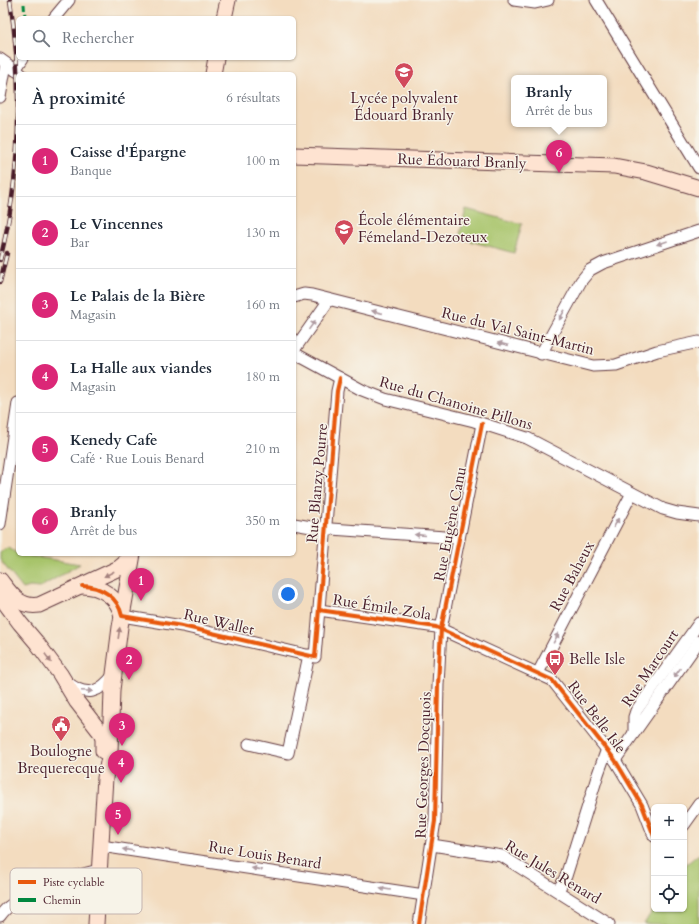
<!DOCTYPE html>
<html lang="fr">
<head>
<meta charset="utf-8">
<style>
	body { margin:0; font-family:Cardo,serif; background:#f6f6f7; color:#1f2937 }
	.controls { position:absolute; right:12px; bottom:12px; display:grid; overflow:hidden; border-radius:6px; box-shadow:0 1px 3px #0004 }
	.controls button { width:36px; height:36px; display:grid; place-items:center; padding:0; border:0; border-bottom:1px solid #e0e1e3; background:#fff; color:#1f2937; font:20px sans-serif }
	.you { position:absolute; left:288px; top:594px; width:14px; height:14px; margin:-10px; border:3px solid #fff; border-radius:50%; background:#1a73e8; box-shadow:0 0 0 6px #1a73e833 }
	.badge { display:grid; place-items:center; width:26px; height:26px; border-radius:50%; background:#db2777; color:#fff; font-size:13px; font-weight:700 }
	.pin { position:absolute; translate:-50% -33px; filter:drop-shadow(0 1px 2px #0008) }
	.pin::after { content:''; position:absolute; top:21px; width:14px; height:12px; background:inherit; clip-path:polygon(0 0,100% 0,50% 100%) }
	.popup { position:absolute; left:511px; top:75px; width:96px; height:52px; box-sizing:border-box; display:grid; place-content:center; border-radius:6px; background:#fff; filter:drop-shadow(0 1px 3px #0005); font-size:13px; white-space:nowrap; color:#747a83 }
	.popup b { font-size:15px; color:#1f2937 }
	.popup::after { content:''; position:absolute; left:50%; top:100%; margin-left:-8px; border:8px solid transparent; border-top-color:#fff }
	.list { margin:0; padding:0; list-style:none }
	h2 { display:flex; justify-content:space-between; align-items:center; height:52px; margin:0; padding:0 16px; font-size:17px }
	h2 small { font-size:13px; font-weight:400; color:#747a83 }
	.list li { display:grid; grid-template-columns:26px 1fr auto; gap:12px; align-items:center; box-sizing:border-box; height:72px; padding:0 16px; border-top:1px solid #e0e1e3 }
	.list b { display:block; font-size:15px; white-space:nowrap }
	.list p { margin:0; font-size:13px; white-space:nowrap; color:#747a83 }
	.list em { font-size:13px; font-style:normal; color:#747a83 }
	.icon { flex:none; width:22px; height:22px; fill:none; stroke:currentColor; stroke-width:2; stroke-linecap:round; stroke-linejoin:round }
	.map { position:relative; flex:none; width:699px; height:924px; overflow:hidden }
	.search { position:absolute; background:#fff; box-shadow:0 1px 3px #0004; left:16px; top:16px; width:280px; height:44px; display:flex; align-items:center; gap:10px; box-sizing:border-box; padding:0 14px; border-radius:6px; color:#747a83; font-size:15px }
	.panel { position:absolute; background:#fff; box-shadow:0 1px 3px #0004; left:16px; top:72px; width:280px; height:484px; border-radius:6px }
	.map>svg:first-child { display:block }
</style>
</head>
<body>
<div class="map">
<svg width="699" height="924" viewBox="0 0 699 924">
	<rect width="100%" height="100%" fill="#f7f3e8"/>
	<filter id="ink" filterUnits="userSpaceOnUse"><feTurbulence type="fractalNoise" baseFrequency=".025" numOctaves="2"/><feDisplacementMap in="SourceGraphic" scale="8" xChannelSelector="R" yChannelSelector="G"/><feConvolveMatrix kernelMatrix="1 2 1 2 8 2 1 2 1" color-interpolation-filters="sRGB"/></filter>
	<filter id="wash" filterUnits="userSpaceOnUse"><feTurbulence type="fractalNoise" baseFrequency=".012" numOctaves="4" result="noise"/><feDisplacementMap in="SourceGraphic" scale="16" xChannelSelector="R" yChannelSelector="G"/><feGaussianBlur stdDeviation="0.9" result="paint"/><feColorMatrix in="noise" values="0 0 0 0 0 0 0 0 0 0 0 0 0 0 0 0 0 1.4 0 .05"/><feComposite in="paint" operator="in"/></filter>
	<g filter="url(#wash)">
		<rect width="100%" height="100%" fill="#f3dcbf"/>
		<g fill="#a7c46b" stroke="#78724b">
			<path d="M 466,209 L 522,224 L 514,253 L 459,238 Z"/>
			<path d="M 9,548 L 18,554 L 80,564 L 39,588 L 30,587 L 23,589 L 0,560 L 0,553 L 4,549 Z"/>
			<path d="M 699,854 L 699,924 L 644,924 L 654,908 L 684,909 L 684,866 Z"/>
		</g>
	</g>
	<g filter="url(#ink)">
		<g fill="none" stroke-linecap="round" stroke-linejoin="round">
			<defs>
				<g id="street">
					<path d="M 514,0 L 535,3 L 548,0"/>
					<path d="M 596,0 L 699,168"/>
					<path d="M 54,18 L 69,0"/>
					<path d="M 0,59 L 21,74"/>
					<path d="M 15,70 L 23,58"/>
					<path d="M 0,97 L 6,64"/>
					<path d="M 294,297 L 304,294 L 312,295 L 593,366 L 616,365 L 657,351 L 699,342"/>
					<path d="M 294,350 L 329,300"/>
					<path d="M 294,353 L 362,390 L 385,399 L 474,421 L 527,438 L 663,509 L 677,513 L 699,516"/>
					<path d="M 541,354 L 581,281 L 590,270 L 603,263 L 699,231"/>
					<path d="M 0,524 L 18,403"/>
					<path d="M 294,524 L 317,528 L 459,538"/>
					<path d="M 319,610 L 436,627 L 552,680 L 615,760 L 642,805 L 654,836"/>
					<path d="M 122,616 L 182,626 L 315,657 L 337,391 L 340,378"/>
					<path d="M 538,673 L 632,493"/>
					<path d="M 67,682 C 86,698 100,693 114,674"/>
					<path d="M 634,732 L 634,717 L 636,711 L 699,623"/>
					<path d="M 249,744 L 288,753 L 309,655"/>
					<path d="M 615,760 L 699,641"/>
					<path d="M 684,825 L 699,804"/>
					<path d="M 432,845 L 502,856 L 609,924"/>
					<path d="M 101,846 L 424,895"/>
					<path d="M 558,891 L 566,876 L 598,774 L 607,749"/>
					<path d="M 0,916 C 3,912 6,908 11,905 C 25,895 83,871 99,871"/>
					<path d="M 419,924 L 435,821 L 438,685 L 441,629 L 482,424"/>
				</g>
				<g id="secondary">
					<path d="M 224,18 L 228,0"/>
					<path d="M 213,74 L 216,58"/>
					<path d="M 294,155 L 614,166 L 646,172 L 699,188"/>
					<path d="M 0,580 C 11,594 19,608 39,605 L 119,568 L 125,563 L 129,554"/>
					<path d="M 82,586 C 101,586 118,597 122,616"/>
					<path d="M 0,596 L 20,623 L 37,643 L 60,674 L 77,702 L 101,733 L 103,739 L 103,751"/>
					<path d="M 96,924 L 105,778 L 110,752 L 112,690 L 120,627 L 133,554"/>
				</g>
			</defs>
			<use href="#street" stroke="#633b41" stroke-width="13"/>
			<use href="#secondary" stroke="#633b41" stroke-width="17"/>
			<use href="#street" stroke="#fff" stroke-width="11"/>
			<use href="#secondary" stroke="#fee3d1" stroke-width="15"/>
			<defs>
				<g id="rail">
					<path d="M 0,260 C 21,176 23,85 10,0"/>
					<path d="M 0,282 L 7,253"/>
				</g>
			</defs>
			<use href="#rail" stroke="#4a1f2b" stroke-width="4.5"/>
			<use href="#rail" stroke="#f7f3e8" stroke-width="3" stroke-dasharray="9" stroke-linecap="butt"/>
			<path stroke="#00873e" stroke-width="3" stroke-dasharray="6 3" stroke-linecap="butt" d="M 24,4 L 25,18"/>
			<defs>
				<g id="cycleway">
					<path d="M 82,586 C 101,586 118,597 122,616 L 182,626 L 315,657 L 337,391 L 340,378"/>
					<path d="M 319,610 L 436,627 L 552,680 L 615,760 L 642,805 L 654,836"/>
					<path d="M 419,924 L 435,821 L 438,685 L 441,629 L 482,424"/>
				</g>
			</defs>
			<use href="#cycleway" stroke="#f7f3e8" stroke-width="6"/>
			<use href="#cycleway" stroke="#e8590c" stroke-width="4"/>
		</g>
		<defs><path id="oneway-solid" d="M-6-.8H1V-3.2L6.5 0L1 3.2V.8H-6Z"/></defs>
		<g fill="#ae9aa0">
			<use href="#oneway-solid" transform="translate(662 243) rotate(161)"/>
			<use href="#oneway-solid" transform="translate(377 312) rotate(-166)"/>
			<use href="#oneway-solid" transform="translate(562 315) rotate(119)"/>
			<use href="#oneway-solid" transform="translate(312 325) rotate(-55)"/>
			<use href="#oneway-solid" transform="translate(503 344) rotate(-166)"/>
			<use href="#oneway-solid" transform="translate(616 523) rotate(-62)"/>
			<use href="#oneway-solid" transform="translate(420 535) rotate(-175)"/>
			<use href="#oneway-solid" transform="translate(556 638) rotate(-62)"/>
			<use href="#oneway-solid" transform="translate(677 673) rotate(125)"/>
			<use href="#oneway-solid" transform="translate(87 691) rotate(2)"/>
			<use href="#oneway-solid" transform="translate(128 850) rotate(-171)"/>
			<use href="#oneway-solid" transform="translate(257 869) rotate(-171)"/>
			<use href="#oneway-solid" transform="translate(385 889) rotate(-171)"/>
		</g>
		<g fill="#a4817e">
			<use href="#oneway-solid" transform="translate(109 574) rotate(152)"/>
			<use href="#oneway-solid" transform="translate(119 633) rotate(-82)"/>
			<use href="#oneway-solid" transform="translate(48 658) rotate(54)"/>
		</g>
	</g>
	<defs>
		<symbol id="school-pin" viewBox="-11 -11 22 30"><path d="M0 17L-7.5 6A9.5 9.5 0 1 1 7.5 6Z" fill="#d1495b" stroke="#f7f3e8"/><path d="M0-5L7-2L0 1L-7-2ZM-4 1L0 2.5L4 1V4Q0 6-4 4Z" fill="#fff"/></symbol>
		<symbol id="bus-pin" viewBox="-11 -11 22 30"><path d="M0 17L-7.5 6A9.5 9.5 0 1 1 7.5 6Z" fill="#d1495b" stroke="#f7f3e8"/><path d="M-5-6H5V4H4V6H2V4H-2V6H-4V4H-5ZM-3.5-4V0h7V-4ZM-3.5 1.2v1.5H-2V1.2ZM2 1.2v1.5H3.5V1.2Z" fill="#fff"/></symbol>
		<symbol id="civic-pin" viewBox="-11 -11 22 30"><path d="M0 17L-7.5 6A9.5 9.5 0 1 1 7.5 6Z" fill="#d1495b" stroke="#f7f3e8"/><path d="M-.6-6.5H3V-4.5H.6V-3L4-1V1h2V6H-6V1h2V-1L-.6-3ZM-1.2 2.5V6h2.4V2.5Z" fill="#fff"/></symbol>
	</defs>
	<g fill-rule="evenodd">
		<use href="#school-pin" x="393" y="61" width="22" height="30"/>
		<use href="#school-pin" x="333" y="218" width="22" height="30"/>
		<use href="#bus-pin" x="544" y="648" width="22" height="30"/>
		<use href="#civic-pin" x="50" y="714" width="22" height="30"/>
	</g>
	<g text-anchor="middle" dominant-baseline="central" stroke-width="3" stroke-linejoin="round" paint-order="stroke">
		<g font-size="15" fill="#4a1f2b" stroke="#f7f3e8">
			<text x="404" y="98">Lycée polyvalent<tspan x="404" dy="17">Édouard Branly</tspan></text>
			<text x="358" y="220" text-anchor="start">École élémentaire<tspan x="358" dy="17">Fémeland-Dezoteux</tspan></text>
			<text x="569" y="659" text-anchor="start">Belle Isle</text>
			<text x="61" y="751">Boulogne<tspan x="61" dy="17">Brequerecque</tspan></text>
		</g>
		<g font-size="15" fill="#4a1f2b" stroke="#f7f3e8">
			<text transform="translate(462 161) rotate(2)">Rue Édouard Branly</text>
			<text transform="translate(518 331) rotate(14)">Rue du Val Saint-Martin</text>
			<text transform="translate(456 403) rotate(16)">Rue du Chanoine Pillons</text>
			<text transform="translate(317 483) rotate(-85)">Rue Blanzy Pourre</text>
			<text transform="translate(450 524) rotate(-79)">Rue Eugène Canu</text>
			<text transform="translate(572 576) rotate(-62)">Rue Baheux</text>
			<text transform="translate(382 607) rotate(9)">Rue Émile Zola</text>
			<text transform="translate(219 622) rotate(13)">Rue Wallet</text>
			<text transform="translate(650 668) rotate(-56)">Rue Marcourt</text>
			<text transform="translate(597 717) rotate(53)">Rue Belle Isle</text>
			<text transform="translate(423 765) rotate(-88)">Rue Georges Docquois</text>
			<text transform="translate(265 855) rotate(9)">Rue Louis Benard</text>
			<text transform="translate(553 872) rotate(31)">Rue Jules Renard</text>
		</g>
	</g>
	<rect x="10" y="868" width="132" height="46" rx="6" fill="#f7f3e8" stroke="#c3b3af" stroke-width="1"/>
	<rect x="18" y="880" width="18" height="4" fill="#e8590c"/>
	<rect x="18" y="898" width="18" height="4" fill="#00873e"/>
	<g font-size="11" fill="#4a1f2b">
		<text x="43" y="886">Piste cyclable</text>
		<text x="43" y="904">Chemin</text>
	</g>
</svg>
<div class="controls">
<button>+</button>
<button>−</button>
<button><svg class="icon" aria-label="locate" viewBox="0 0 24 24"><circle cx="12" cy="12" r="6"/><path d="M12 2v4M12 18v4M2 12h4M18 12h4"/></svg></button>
</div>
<div class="you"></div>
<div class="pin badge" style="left:141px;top:601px">1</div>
<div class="pin badge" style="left:129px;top:680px">2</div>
<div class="pin badge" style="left:122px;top:746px">3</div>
<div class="pin badge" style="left:121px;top:783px">4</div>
<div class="pin badge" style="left:118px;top:835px">5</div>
<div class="pin badge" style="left:559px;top:173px">6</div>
<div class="popup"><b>Branly</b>Arrêt de bus</div>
<div class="search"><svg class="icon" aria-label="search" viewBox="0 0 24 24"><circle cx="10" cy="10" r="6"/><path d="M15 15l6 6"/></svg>Rechercher</div>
<section class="panel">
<h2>À proximité<small>6 résultats</small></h2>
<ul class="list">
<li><span class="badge">1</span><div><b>Caisse d'Épargne</b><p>Banque</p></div><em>100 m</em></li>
<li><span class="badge">2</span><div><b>Le Vincennes</b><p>Bar</p></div><em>130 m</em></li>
<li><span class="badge">3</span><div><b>Le Palais de la Bière</b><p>Magasin</p></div><em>160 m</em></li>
<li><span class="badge">4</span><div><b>La Halle aux viandes</b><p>Magasin</p></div><em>180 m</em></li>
<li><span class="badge">5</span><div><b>Kenedy Cafe</b><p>Café · Rue Louis Benard</p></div><em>210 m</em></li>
<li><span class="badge">6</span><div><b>Branly</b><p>Arrêt de bus</p></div><em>350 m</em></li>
</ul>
</section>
</div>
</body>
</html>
